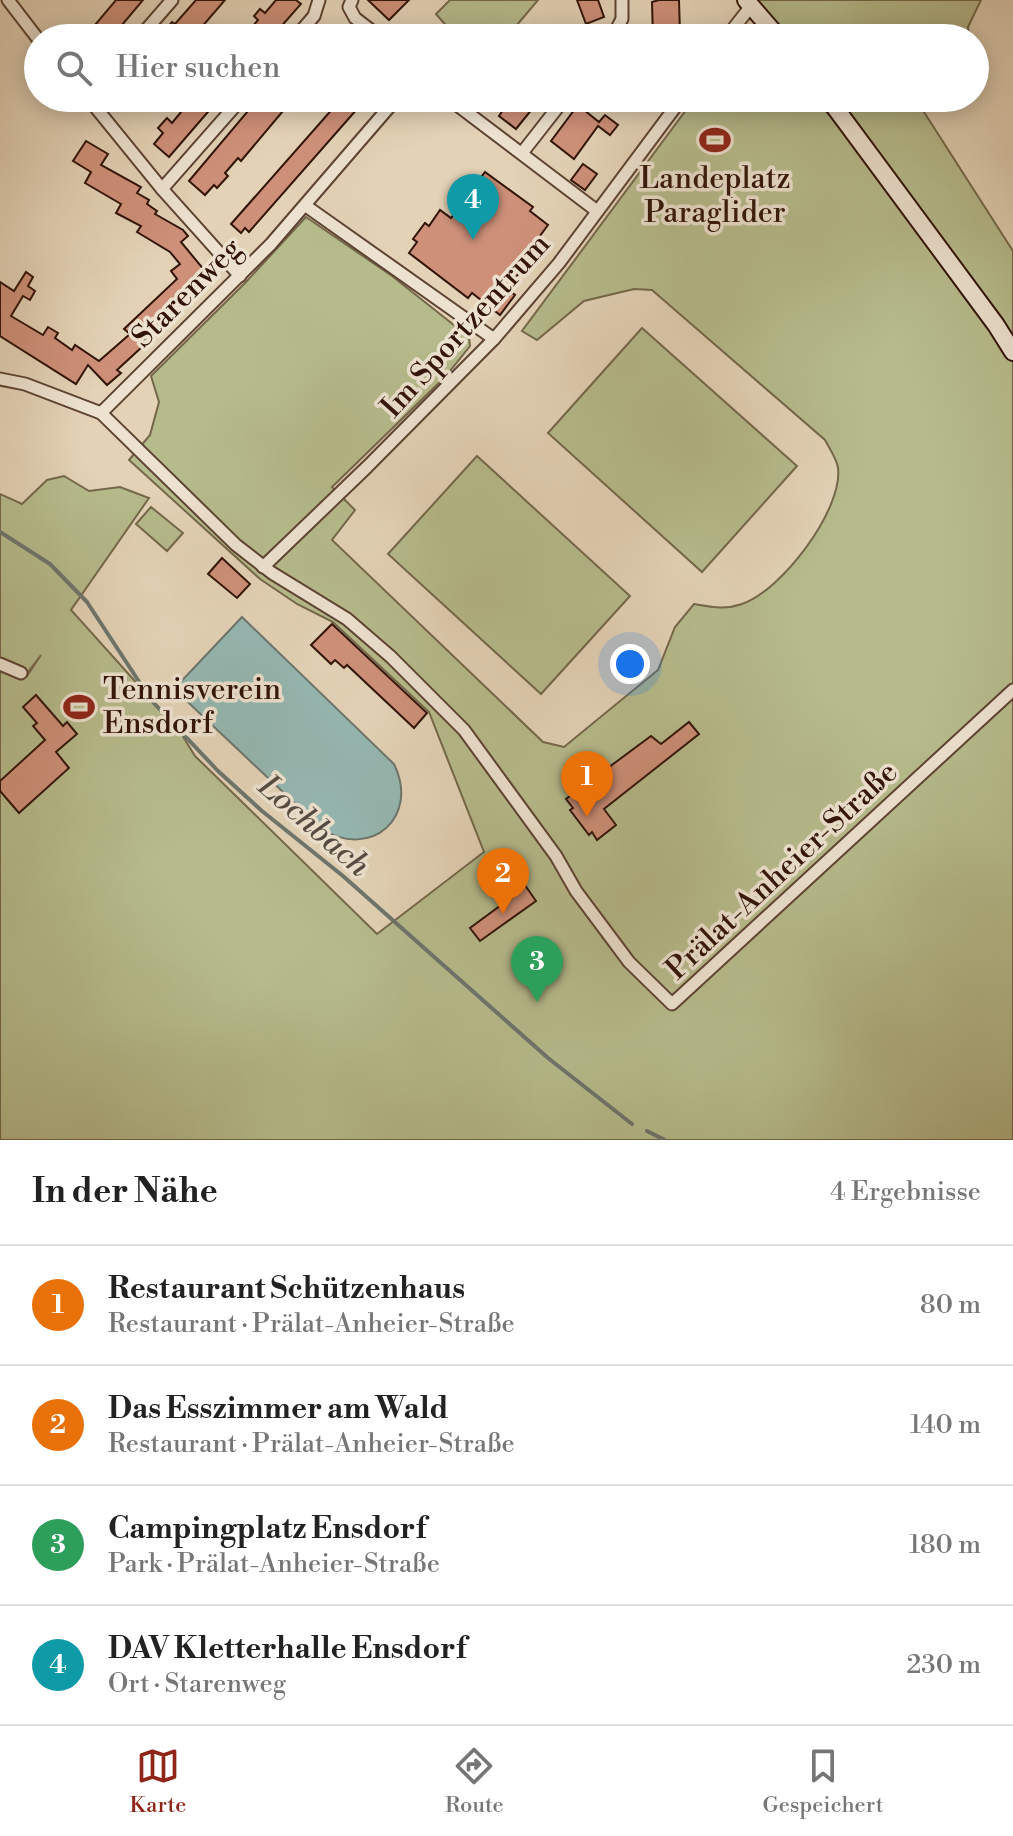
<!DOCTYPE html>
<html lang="de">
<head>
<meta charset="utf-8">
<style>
	body { margin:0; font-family:"Libre Bodoni",serif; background:#f6f6f6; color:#222 }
	.you { position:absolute; left:630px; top:664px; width:28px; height:28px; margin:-20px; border:6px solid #fff; border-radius:50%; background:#1a73e8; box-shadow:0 0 0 12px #1a73e833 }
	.badge { display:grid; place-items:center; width:52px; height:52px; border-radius:50%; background:#8f2418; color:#fff; font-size:26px; font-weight:700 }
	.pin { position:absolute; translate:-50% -66px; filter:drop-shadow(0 2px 4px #0008) }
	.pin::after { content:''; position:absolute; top:42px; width:28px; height:24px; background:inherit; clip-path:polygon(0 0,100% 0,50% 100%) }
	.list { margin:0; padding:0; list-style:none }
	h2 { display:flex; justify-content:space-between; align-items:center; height:104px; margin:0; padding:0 32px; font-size:34px }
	h2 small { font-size:26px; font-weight:400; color:#767676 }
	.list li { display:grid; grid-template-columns:52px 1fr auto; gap:24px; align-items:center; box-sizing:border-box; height:120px; padding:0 32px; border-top:2px solid #e0e0e0 }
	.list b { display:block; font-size:30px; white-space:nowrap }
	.list p { margin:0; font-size:26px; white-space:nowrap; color:#767676 }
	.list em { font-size:26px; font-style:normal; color:#767676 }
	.icon { flex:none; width:44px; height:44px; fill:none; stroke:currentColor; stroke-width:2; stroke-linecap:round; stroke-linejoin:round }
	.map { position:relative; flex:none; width:1013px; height:1140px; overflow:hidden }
	.search { position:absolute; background:#fff; box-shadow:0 4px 20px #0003; left:24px; right:24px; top:24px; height:88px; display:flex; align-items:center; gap:20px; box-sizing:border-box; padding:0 28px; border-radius:44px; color:#767676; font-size:30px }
	.sheet { height:584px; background:#fff }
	nav { display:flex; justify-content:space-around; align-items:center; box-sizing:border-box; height:112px; border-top:2px solid #e0e0e0; background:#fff; font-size:22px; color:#767676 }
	nav a { display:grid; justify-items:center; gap:4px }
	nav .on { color:#8f2418 }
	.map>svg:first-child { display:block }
</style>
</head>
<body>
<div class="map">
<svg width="1013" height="1140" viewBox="0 0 1013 1140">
	<rect width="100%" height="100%" fill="#e3d2b6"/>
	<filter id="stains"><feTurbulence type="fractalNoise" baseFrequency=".0025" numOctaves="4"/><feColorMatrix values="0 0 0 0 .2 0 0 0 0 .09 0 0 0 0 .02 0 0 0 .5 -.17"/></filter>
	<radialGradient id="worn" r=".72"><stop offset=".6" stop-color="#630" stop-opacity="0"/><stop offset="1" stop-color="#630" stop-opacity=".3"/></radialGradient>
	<g fill="#b6bb8c" stroke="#74674a" stroke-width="2">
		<path d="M 450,0 L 538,0 L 506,38 L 457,38 L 436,14 Z"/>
		<path d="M 755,0 L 981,0 L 968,27 L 969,38 L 787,38 Z"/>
		<path d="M 695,98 L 814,98 L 832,118 C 862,92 878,98 915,98 L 1013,251 L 1013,1140 L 0,1140 L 0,668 L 27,676 L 41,655 L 28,672 L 0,660 L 0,494 L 22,504 L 47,480 L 64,476 L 89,491 L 120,487 L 149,498 L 71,610 L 179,730 L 195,756 L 377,934 L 484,852 L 429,712 L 333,622 L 297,604 L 260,579 L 129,460 L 150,435 L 159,402 L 151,376 L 245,283 L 306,217 L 392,276 L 469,337 L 470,346 L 446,376 L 332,487 L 355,510 L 332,540 L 543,742 L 564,747 L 658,670 L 675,627 L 694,604 C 712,607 725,610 742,604 C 781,591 843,510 838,468 C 837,459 829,448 825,440 L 652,290 L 634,289 L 584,301 L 537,340 L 522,331 Z"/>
		<path d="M 642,328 L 797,466 L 702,572 L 548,433 Z"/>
		<path d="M 477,456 L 630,596 L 541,694 L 388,554 Z"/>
		<path d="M 151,507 L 183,533 L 167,551 L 136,524 Z"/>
	</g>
	<path fill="#95b7b1" stroke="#6d756d" stroke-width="2" d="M 242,617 L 394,764 C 420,817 371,860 322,829 L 174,689 Z"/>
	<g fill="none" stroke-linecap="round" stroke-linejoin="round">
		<g stroke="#6d756d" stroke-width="4">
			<path d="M 0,532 L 50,564 L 87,602 L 151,700 L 218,771 L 262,811 L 343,876 L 548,1058 L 632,1124"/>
			<path d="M 647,1131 L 665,1140"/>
		</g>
	</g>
	<g fill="#ce9079" stroke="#311307" stroke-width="2">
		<path d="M 116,0 L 143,0 L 116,32 L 123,38 L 84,38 Z"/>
		<path d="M 196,0 L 225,0 L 200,29 L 197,26 L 187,38 L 169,38 L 163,33 L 172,22 L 175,24 Z"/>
		<path d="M 276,0 L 296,0 L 301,4 L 271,38 L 243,38 L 258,20 L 254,16 L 260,9 L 265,13 Z"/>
		<path d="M 368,0 L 409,0 L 389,20 Z"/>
		<path d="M 577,0 L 598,0 L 604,17 L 586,24 Z"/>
		<path d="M 659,0 L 679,0 L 680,34 L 676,38 L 653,38 L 652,2 Z"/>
		<path d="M 177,98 L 220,98 L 169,157 L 154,144 L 163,133 L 158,128 L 167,118 L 172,123 L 186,106 Z"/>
		<path d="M 259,98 L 294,98 L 241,161 L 238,158 L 225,173 L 228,176 L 217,188 L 214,185 L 205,195 L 189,181 Z"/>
		<path d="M 342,98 L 348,98 L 358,108 L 249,232 L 245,228 L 241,233 L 231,224 Z"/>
		<path d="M 488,98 L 541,98 L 516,129 L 499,116 L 503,110 Z"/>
		<path d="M 578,105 L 599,122 L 605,115 L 618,125 L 610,135 L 598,126 L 574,159 L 551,141 Z"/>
		<path d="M 86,141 L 108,154 L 101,165 L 141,187 L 137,193 L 149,200 L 147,204 L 157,211 L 155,214 L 183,230 L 188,236 L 181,242 L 210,277 L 171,308 L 175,312 L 139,344 L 142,347 L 117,370 L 121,373 L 107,385 L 88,365 L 76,384 L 0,336 L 0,282 L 14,291 L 26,272 L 33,277 L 28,286 L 35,291 L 30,300 L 23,296 L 11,316 L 43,335 L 48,327 L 58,333 L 55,338 L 72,350 L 75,345 L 99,361 L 130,334 L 124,329 L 177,279 L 171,271 L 180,264 L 170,252 L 137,232 L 141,226 L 116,213 L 121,204 L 85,183 L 91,172 L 73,161 Z"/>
		<path d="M 583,164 L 597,174 L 585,190 L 571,180 Z"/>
		<path d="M 485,172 L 533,207 L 530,211 L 548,225 L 537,240 L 541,244 L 507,289 L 515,295 L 500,315 L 472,293 L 468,298 L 409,253 L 417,242 L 413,239 L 425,223 L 429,226 L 440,210 L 451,218 Z"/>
		<path d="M 222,558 L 250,584 L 237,598 L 208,574 Z"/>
		<path d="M 332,624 L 427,713 L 414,728 L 347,665 L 344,668 L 335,660 L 331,664 L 311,645 Z"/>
		<path d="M 36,695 L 63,726 L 67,722 L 77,734 L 56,752 L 69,768 L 19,813 L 0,791 L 0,781 L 45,740 L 33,726 L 37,723 L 23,707 Z"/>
		<path d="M 689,722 L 699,734 L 604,809 L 616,825 L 597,840 L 592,832 L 589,835 L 570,810 L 573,808 L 566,799 L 651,736 L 661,744 Z"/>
		<path d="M 520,878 L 536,901 L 480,941 L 470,928 L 516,894 L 510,885 Z"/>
	</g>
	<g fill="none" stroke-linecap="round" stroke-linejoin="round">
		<defs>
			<g id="street">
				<path d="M 8,0 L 38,39"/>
				<path d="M 352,0 L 349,7 L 355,18 L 381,38"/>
				<path d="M 139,38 L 172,0"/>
				<path d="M 295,38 L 314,16 L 319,0"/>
				<path d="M 612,38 L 622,19 L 622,0"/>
				<path d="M 726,38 L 751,6"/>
				<path d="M 88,98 L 162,189 L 240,276"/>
				<path d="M 448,98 L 597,211"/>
				<path d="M 522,153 L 565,98"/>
				<path d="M 162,189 L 242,98"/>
				<path d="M 306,206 L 494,339"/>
				<path d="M 0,379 L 25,384 L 101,413 L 236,545 L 272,573 L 347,619 L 391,657 L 464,730 L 556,856 L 576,891 L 629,962 L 672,1004 L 1013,690"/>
				<path d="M 101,413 L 271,244 L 397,98"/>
				<path d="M 263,567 L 367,467 L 494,339 L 559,263 L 682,98"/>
				<path d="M 0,664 L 21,673"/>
			</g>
			<g id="secondary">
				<path d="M 746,0 L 779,38"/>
				<path d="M 828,98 L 996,325 L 1013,352"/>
			</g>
		</defs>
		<use href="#street" stroke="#5e4333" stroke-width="15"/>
		<use href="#secondary" stroke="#311307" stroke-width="20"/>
		<use href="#street" stroke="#ede2d0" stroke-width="11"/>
		<use href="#secondary" stroke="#ede2d0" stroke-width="16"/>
	</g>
	<defs>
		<symbol id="stadium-bare" viewBox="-9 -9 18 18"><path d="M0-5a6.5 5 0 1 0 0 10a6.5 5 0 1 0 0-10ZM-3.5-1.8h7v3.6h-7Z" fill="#8f2418" stroke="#ede2d0" stroke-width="2.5" paint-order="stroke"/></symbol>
	</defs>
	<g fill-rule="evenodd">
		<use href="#stadium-bare" x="693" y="118" width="44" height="44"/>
		<use href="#stadium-bare" x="57" y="685" width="44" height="44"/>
	</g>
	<g text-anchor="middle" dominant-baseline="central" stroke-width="7" stroke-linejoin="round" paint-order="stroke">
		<g font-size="30" fill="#311307" stroke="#ede2d0">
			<text x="715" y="179">Landeplatz<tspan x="715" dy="34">Paraglider</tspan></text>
			<text x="103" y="690" text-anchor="start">Tennisverein<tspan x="103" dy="34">Ensdorf</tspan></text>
		</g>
		<g font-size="30" fill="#311307" stroke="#ede2d0">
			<text transform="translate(187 293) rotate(-45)">Starenweg</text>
			<text transform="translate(466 326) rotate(-48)">Im Sportzentrum</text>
			<text transform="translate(782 871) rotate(-43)">Prälat-Anheier-Straße</text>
		</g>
		<g font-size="32" font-style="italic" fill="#544c42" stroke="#ede2d0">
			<text transform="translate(314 826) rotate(41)">Lochbach</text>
		</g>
	</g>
	<rect width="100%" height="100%" filter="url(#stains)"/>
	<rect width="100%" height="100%" fill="url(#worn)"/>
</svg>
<div class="you"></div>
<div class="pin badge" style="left:587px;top:817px;background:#e8710a">1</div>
<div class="pin badge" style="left:503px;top:914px;background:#e8710a">2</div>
<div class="pin badge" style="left:537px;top:1002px;background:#2e9e5b">3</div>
<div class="pin badge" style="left:473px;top:240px;background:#0f9aa8">4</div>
<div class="search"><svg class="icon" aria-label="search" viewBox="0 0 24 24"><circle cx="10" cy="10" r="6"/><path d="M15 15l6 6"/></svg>Hier suchen</div>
</div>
<section class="sheet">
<h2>In der Nähe<small>4 Ergebnisse</small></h2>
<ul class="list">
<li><span class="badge" style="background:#e8710a">1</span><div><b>Restaurant Schützenhaus</b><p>Restaurant · Prälat-Anheier-Straße</p></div><em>80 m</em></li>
<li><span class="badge" style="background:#e8710a">2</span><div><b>Das Esszimmer am Wald</b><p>Restaurant · Prälat-Anheier-Straße</p></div><em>140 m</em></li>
<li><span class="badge" style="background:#2e9e5b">3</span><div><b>Campingplatz Ensdorf</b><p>Park · Prälat-Anheier-Straße</p></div><em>180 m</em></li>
<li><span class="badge" style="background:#0f9aa8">4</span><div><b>DAV Kletterhalle Ensdorf</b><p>Ort · Starenweg</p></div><em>230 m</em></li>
</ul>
</section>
<nav>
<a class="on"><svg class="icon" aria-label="map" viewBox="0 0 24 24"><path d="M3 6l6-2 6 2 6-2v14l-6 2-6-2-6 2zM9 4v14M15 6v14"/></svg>Karte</a>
<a><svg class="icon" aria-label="directions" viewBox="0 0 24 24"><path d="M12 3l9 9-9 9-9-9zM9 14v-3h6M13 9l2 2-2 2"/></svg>Route</a>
<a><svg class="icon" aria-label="saved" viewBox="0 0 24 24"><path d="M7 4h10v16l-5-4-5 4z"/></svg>Gespeichert</a>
</nav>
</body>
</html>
